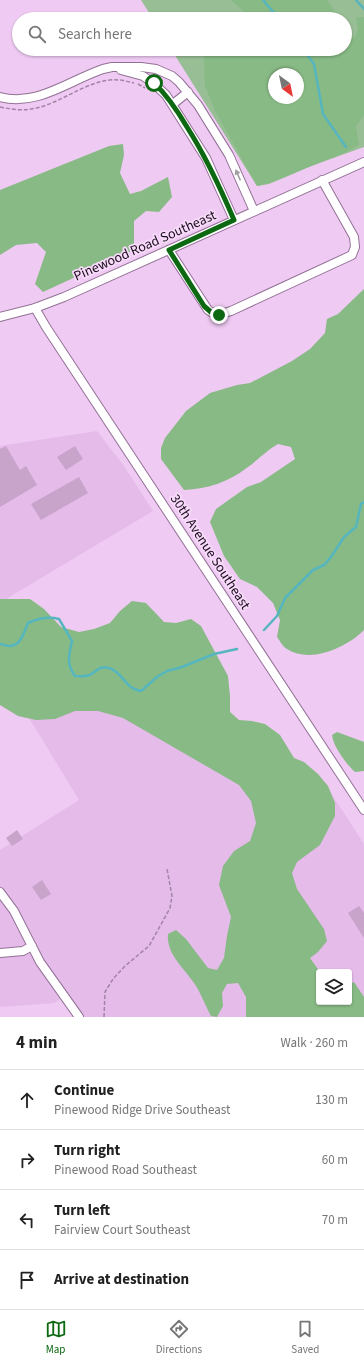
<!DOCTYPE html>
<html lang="en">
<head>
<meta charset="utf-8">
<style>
	body { margin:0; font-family:"Source Sans 3",sans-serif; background:#f6f6f6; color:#222 }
	.controls { position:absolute; right:12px; bottom:12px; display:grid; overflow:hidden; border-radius:4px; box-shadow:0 1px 3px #0004 }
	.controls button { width:36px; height:36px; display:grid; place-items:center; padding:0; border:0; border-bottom:1px solid #e0e0e0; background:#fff; color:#222; font:20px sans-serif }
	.compass { position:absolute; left:268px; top:68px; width:36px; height:36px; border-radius:50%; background:#fff; box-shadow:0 1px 3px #0004; rotate:147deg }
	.stop { position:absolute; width:12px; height:12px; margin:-9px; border:3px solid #0c6811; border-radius:50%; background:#fff }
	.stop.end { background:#0c6811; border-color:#fff; box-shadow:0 1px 4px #0008 }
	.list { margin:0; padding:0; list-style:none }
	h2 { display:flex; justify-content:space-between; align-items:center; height:52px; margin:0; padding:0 16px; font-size:17px }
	h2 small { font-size:13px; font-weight:400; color:#767676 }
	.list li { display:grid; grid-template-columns:26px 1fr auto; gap:12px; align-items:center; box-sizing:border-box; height:60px; padding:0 16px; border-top:1px solid #e0e0e0 }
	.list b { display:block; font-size:15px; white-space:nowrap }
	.list p { margin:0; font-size:13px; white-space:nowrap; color:#767676 }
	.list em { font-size:13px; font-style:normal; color:#767676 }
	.icon { flex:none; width:22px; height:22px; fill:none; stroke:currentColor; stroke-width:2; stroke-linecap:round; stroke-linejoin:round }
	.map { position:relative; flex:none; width:364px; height:1017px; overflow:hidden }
	.search { position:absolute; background:#fff; box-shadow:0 1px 3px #0004; left:12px; right:12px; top:12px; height:44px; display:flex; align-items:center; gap:10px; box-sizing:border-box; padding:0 14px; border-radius:22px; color:#767676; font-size:15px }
	.sheet { height:292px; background:#fff }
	nav { display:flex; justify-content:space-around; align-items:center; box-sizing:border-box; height:56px; border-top:1px solid #e0e0e0; background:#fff; font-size:11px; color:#767676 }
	nav a { display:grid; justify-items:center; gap:2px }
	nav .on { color:#0c6811 }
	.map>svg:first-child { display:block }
</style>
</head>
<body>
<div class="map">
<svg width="364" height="1017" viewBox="0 0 364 1017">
	<rect width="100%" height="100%" fill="#efcaf3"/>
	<g fill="#e5bbea">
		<path d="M 97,431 L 124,466 L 153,511 L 6,599 L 0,599 L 0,446 Z"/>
		<path d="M 123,694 L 236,771 L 264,818 L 264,1017 L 83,1017 L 68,994 L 54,1003 L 0,1007 L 0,850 L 79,800 L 23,708 Z"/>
		<path d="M 329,790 L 364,844 L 364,1017 L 349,1002 L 349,972 L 319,972 L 319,979 L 259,863 Z"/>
	</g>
	<path fill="#98be95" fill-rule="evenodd" d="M 141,0 L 364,0 L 364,147 L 311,166 L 269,184 L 257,186 L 171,49 L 345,49 L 345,19 L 153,19 ZM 274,74 L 298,74 L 298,98 L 274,98 Z"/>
	<g fill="#88ba85" fill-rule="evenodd">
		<path d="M 231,0 L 327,0 L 335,12 L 337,19 L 252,19 Z"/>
		<path d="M 364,17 L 364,115 L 356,126 L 359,145 C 343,155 326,160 309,167 C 291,174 275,183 257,186 L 215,111 L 205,86 L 204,58 L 207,49 L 345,49 L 345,33 L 347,35 L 355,38 L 358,29 L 356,18 ZM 274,74 L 298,74 L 298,98 L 274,98 Z"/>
		<path d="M 123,144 L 124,155 L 120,173 L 130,194 L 141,191 L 168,177 L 172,197 L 159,212 L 146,211 L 134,221 L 134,250 L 43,292 L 35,284 L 46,252 L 37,243 L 16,245 L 0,255 L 0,190 L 109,146 Z"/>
		<path d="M 364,289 L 364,630 C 346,648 310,664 287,649 C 283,647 280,641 277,637 L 280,620 L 273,603 L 257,587 L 240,579 L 224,556 L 210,522 L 216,509 L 247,487 L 261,482 L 295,459 L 291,447 L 278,444 C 266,451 259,459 248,467 C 229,482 208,489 184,490 L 161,459 L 161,448 L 165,438 L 186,411 L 210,393 L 237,385 L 250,383 L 292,361 L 310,349 L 325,333 L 327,319 L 338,314 Z"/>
		<path d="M 0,599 L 30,599 L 44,609 L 61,627 L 79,632 L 94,629 L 110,623 L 120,611 L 132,601 L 146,603 L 164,622 L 176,623 L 191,619 L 201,626 L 228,676 L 230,696 L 230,712 L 239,720 L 252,721 L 265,724 L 280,735 L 294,758 L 304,762 L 318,774 L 328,786 L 335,803 L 335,816 L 320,845 L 297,862 L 292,873 L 297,889 L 324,929 L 327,941 L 318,952 L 310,958 L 320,972 L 319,1002 L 349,1002 L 349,985 L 354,982 L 364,997 L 364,1017 L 246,1017 L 246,997 L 238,983 L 227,984 L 222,993 L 223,1006 L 217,1017 L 211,1016 C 205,1005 201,993 194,983 C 184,968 166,954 168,934 L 176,930 L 186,939 L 208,968 L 217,970 L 224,958 L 227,936 L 231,917 L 219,885 L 223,866 L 234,851 L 250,841 L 256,823 L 251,801 L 239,785 L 123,718 L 98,711 L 75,711 L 55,719 L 36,720 L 18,716 L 0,705 Z"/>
		<path d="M 337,732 L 364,742 L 364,771 L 355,772 C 346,764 333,746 332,735 Z"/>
	</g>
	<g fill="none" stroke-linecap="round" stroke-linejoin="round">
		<g stroke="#56b6bf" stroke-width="2.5">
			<path d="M 263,0 L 279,19"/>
			<path d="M 356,0 L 364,9"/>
			<path d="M 303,49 L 314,64 L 323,114 L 346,147"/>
			<path d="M 264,630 L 277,616 L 285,598 L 313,570 L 324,565 L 331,557 L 344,537 L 356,527 L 361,504 L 364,502"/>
			<path d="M 0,644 C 19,651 22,638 28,623 C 39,618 48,616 59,619 L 72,641 C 69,654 66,664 75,676 C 80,676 85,677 90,675 C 97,671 100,665 109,668 C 123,672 125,689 141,691 L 157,677 L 167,671 L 182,667 L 214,654 L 237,649"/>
		</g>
	</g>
	<g fill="#c8a4cb">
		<path d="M 6,446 L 20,470 L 26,466 L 37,485 L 0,507 L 0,449 Z"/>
		<path d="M 75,446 L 83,459 L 66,470 L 57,457 Z"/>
		<path d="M 79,477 L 88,493 L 41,520 L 31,504 Z"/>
		<path d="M 17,830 L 23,839 L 12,846 L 6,838 Z"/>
		<path d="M 42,880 L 51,894 L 41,900 L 32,887 Z"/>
		<path d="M 359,906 L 364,913 L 364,938 L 348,913 Z"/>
	</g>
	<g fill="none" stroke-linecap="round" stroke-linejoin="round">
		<defs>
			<g id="minor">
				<path d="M 121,70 L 143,76 L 153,83 L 166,95 L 206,158 L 234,220"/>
				<path d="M 0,97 C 37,107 70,80 103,69 L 112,67 L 141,67 L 156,69 L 172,76 L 179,82 L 198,105 L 229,155 L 254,211"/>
				<path d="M 173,104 L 188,92"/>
				<path d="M 169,250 L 208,310 C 216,316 222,314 231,311 L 352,255 L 355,247 L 354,237 L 322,180"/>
				<path d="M 35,308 L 46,327 L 364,810"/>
				<path d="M 0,317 L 35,308 L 64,297 L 364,162"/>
				<path d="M 0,892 L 14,911 L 40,962 L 79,1017"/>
				<path d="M 0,953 L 23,951 L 32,946"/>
			</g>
		</defs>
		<use href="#minor" stroke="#937196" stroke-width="10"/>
		<g stroke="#a285a5" stroke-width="1.5" stroke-dasharray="4 2" stroke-linecap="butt">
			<path d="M 138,84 L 145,88"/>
			<path d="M 0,107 C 10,109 21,111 31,109 C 59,105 82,83 110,80 C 118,79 126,81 134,83"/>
			<path d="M 104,1017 L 105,992 L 113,979 L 125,966 L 149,946 L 170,908 L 172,896 L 167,869"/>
		</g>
		<use href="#minor" stroke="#fff" stroke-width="8"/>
	</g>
	<defs><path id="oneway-solid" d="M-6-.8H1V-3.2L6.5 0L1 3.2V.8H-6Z"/></defs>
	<use fill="#a39ea4" href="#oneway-solid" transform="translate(238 175) rotate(-114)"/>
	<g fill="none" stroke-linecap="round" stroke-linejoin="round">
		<path stroke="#0c6811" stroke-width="5" d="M 154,83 C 168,96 177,110 187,127 C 206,157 220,187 234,220 L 169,250 L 204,306 L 212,313 L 219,315"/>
	</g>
	<g text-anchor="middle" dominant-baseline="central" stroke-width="3.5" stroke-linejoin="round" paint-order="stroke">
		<g font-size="14" fill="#1a0d1b" stroke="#f8dafb">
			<text transform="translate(145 246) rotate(-24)">Pinewood Road Southeast</text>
			<text transform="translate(210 552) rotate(57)">30th Avenue Southeast</text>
		</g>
	</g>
</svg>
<div class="controls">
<button><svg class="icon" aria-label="layers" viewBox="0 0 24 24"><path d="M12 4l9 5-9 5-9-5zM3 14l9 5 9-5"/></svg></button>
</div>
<svg class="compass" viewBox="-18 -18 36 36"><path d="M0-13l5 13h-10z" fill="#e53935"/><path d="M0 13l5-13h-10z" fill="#767676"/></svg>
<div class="stop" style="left:154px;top:83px"></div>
<div class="stop end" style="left:219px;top:315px"></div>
<div class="search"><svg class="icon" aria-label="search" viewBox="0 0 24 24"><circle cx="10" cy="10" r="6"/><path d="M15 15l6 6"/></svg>Search here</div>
</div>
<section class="sheet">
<h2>4 min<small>Walk · 260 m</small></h2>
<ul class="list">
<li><svg class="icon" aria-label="ahead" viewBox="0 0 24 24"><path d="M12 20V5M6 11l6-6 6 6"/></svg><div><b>Continue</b><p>Pinewood Ridge Drive Southeast</p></div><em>130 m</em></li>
<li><svg class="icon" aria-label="right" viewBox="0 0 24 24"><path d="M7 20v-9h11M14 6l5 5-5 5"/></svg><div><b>Turn right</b><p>Pinewood Road Southeast</p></div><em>60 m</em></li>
<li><svg class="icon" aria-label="left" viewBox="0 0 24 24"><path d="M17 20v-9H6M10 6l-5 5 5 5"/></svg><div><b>Turn left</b><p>Fairview Court Southeast</p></div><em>70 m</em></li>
<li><svg class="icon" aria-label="arrive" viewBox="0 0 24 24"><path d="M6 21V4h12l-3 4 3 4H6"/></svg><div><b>Arrive at destination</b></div></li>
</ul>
</section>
<nav>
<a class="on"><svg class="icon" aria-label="map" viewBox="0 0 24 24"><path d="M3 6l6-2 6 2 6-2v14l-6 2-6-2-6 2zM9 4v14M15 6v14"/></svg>Map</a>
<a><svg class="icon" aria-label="directions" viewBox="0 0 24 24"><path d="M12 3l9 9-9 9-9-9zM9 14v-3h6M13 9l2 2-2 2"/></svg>Directions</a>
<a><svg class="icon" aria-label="saved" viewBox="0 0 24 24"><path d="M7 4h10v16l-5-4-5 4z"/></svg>Saved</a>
</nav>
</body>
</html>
